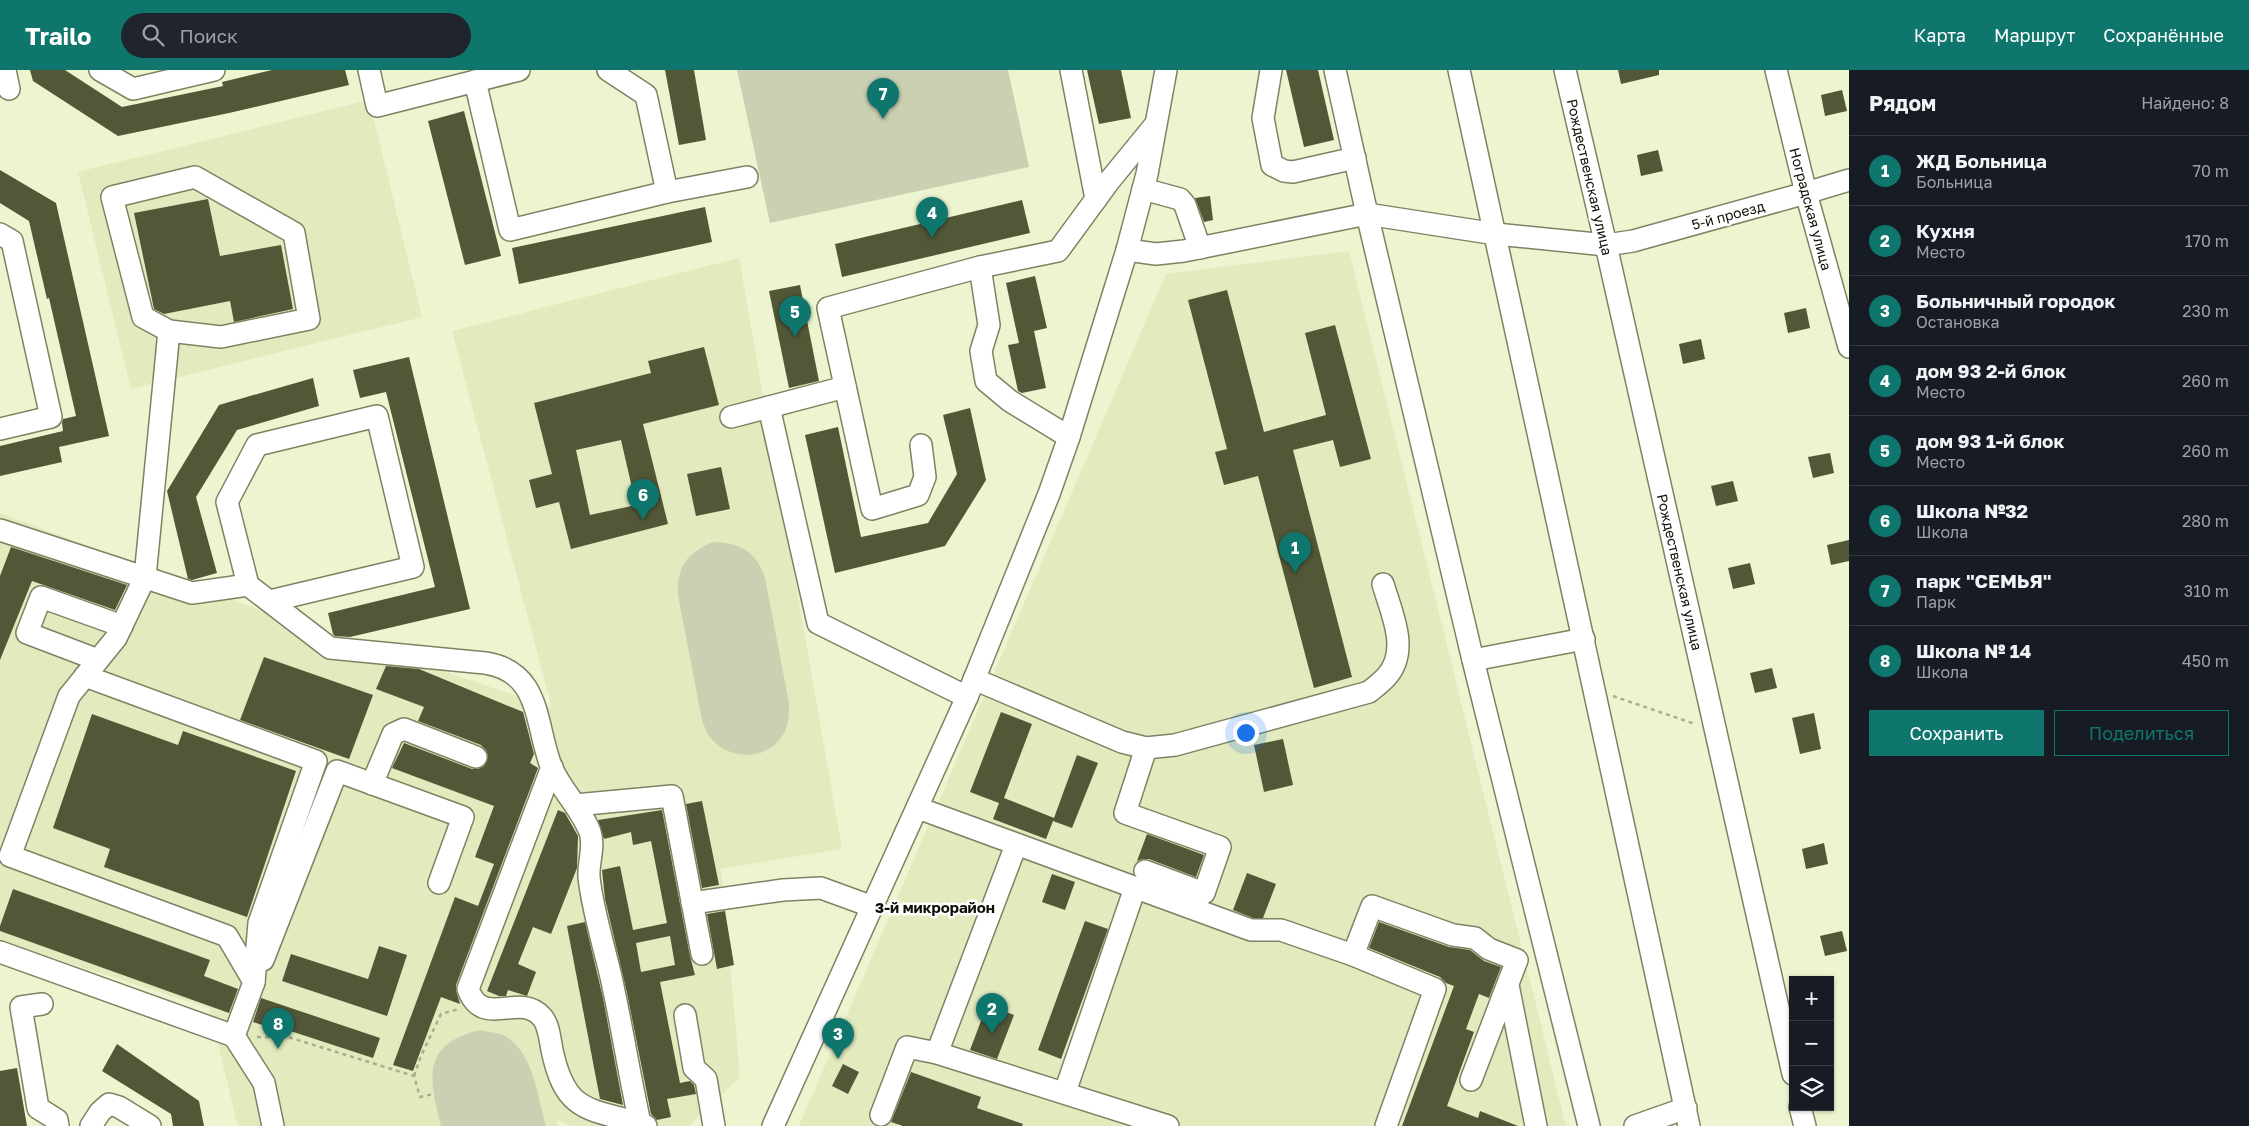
<!DOCTYPE html>
<html lang="ru">
<head>
<meta charset="utf-8">
<style>
	body { margin:0; font-family:"Golos Text",sans-serif; background:#20242c; color:#f1f3f6 }
	.controls { position:absolute; right:15px; bottom:15px; display:grid; overflow:hidden; border-radius:0px; box-shadow:0 1px 4px #0004 }
	.controls button { width:45px; height:45px; display:grid; place-items:center; padding:0; border:0; border-bottom:1px solid #363941; background:#171b24; color:#f1f3f6; font:25px sans-serif }
	.you { position:absolute; left:1245px; top:662px; width:18px; height:18px; margin:-12px; border:4px solid #fff; border-radius:50%; background:#1a73e8; box-shadow:0 0 0 8px #1a73e833 }
	.badge { display:grid; place-items:center; width:32px; height:32px; border-radius:50%; background:#0f766e; color:#fff; font-size:16px; font-weight:700 }
	.pin { position:absolute; translate:-50% -41px; filter:drop-shadow(0 1px 2px #0008) }
	.pin::after { content:''; position:absolute; top:26px; width:18px; height:15px; background:inherit; clip-path:polygon(0 0,100% 0,50% 100%) }
	.list { margin:0; padding:0; list-style:none }
	h2 { display:flex; justify-content:space-between; align-items:center; height:65px; margin:0; padding:0 20px; font-size:21px }
	h2 small { font-size:16px; font-weight:400; color:#9ea1a6 }
	.list li { display:grid; grid-template-columns:32px 1fr auto; gap:15px; align-items:center; box-sizing:border-box; height:70px; padding:0 20px; border-top:1px solid #363941 }
	.list b { display:block; font-size:19px; white-space:nowrap }
	.list p { margin:0; font-size:16px; white-space:nowrap; color:#9ea1a6 }
	.list em { font-size:16px; font-style:normal; color:#9ea1a6 }
	.actions { display:flex; gap:10px; padding:15px 20px }
	.actions a { flex:1; padding:11px 0; border:1px solid #0f766e; border-radius:0px; text-align:center; font-size:18px; color:#0f766e }
	.actions .main { background:#0f766e; color:#fff }
	.icon { flex:none; width:28px; height:28px; fill:none; stroke:currentColor; stroke-width:2; stroke-linecap:round; stroke-linejoin:round }
	.map { position:relative; flex:none; width:1849px; height:1056px; overflow:hidden }
	header { display:flex; align-items:center; gap:30px; box-sizing:border-box; height:70px; padding:0 25px; background:#0f766e; color:#fff }
	header strong { font-size:24px }
	nav { display:flex; gap:28px; margin-inline-start:auto; font-size:18px }
	.search { width:350px; height:45px; background:#20242c; display:flex; align-items:center; gap:12px; box-sizing:border-box; padding:0 18px; border-radius:28px; color:#9ea1a6; font-size:19px }
	main { display:flex }
	aside { flex:1; background:#171b24 }
	.map>svg:first-child { display:block }
</style>
</head>
<body>
<header>
<strong>Trailo</strong>
<div class="search"><svg class="icon" aria-label="search" viewBox="0 0 24 24"><circle cx="10" cy="10" r="6"/><path d="M15 15l6 6"/></svg>Поиск</div>
<nav><a>Карта</a><a>Маршрут</a><a>Сохранённые</a></nav>
</header>
<main>
<div class="map">
<svg width="1849" height="1056" viewBox="0 0 1849 1056">
	<rect width="100%" height="100%" fill="#edf4d0"/>
	<g fill="#e2eabe">
		<path d="M 369,30 L 422,247 L 131,319 L 78,102 Z"/>
		<path d="M 1349,181 L 1566,1056 L 799,1056 L 1166,204 Z"/>
		<path d="M 739,188 L 842,779 L 720,799 L 723,813 L 740,1007 L 689,1056 L 571,1056 L 556,1049 L 558,1056 L 238,1056 L 209,938 L 0,871 L 0,443 L 241,533 L 552,638 L 452,261 Z"/>
	</g>
	<g fill="#cad0b1">
		<path d="M 737,0 L 1008,0 L 1029,97 L 770,153 Z"/>
		<path d="M 713,472 C 741,473 756,481 765,508 L 789,633 C 789,645 789,656 782,666 C 766,692 727,690 710,667 C 706,662 704,655 702,650 L 678,525 C 677,496 687,483 713,472 Z"/>
		<path d="M 480,960 C 486,962 494,962 500,964 C 533,976 537,1026 546,1056 L 441,1056 C 429,1008 421,974 480,960 Z"/>
	</g>
	<g fill="#525737" fill-rule="evenodd">
		<path d="M 30,0 L 65,0 L 122,37 L 223,16 L 222,12 L 272,0 L 345,0 L 349,15 L 229,43 L 118,66 L 33,11 Z"/>
		<path d="M 665,0 L 694,0 L 706,70 L 679,75 Z"/>
		<path d="M 1087,0 L 1121,0 L 1131,48 L 1099,54 Z"/>
		<path d="M 1286,0 L 1318,0 L 1334,70 L 1304,77 Z"/>
		<path d="M 1618,0 L 1659,0 L 1659,5 L 1621,14 Z"/>
		<path d="M 1842,20 L 1847,41 L 1825,46 L 1821,25 Z"/>
		<path d="M 464,41 L 501,186 L 465,195 L 428,51 Z"/>
		<path d="M 1658,80 L 1663,101 L 1641,106 L 1637,85 Z"/>
		<path d="M 0,100 L 56,133 L 109,366 L 59,377 L 62,392 L 0,406 L 0,376 L 63,361 L 62,353 L 63,349 L 76,346 L 49,228 L 47,229 L 29,151 L 0,133 Z"/>
		<path d="M 1210,126 L 1213,150 L 1204,152 L 1195,128 Z"/>
		<path d="M 208,129 L 220,186 L 281,175 L 293,239 L 234,252 L 230,231 L 164,244 L 154,239 L 134,143 Z"/>
		<path d="M 1022,130 L 1030,163 L 842,207 L 835,174 Z"/>
		<path d="M 705,137 L 712,172 L 519,214 L 512,178 Z"/>
		<path d="M 1035,206 L 1047,258 L 1034,261 L 1046,318 L 1022,323 L 1018,321 L 1008,275 L 1019,273 L 1006,213 Z"/>
		<path d="M 800,215 L 819,311 L 789,318 L 769,221 Z"/>
		<path d="M 1227,220 L 1264,362 L 1326,345 L 1305,263 L 1335,255 L 1371,389 L 1340,397 L 1333,370 L 1293,380 L 1352,607 L 1314,618 L 1258,406 L 1224,415 L 1215,382 L 1227,379 L 1188,230 Z"/>
		<path d="M 1806,238 L 1810,258 L 1788,263 L 1784,243 Z"/>
		<path d="M 1701,269 L 1705,289 L 1683,294 L 1679,274 Z"/>
		<path d="M 704,277 L 719,335 L 643,354 L 668,454 L 571,479 L 559,432 L 536,438 L 529,410 L 552,404 L 534,333 L 651,303 L 648,291 ZM 621,370 L 636,435 L 590,445 L 576,380 Z"/>
		<path d="M 409,287 L 470,539 L 350,567 L 335,566 L 333,564 L 328,543 L 435,517 L 386,322 L 360,328 L 353,300 Z"/>
		<path d="M 313,308 L 319,336 L 237,360 L 196,427 L 217,503 L 192,510 L 188,509 L 167,421 L 219,335 Z"/>
		<path d="M 970,338 L 986,410 L 945,476 L 835,503 L 805,365 L 838,357 L 861,467 L 928,453 L 957,404 L 943,345 Z"/>
		<path d="M 1830,383 L 1834,403 L 1813,408 L 1808,387 Z"/>
		<path d="M 721,397 L 730,439 L 696,446 L 687,404 Z"/>
		<path d="M 1733,411 L 1738,431 L 1716,436 L 1711,416 Z"/>
		<path d="M 1849,470 L 1849,491 L 1831,495 L 1827,475 Z"/>
		<path d="M 11,477 L 127,515 L 115,540 L 32,511 L 0,590 L 0,506 Z"/>
		<path d="M 1750,493 L 1755,514 L 1733,519 L 1728,498 Z"/>
		<path d="M 264,587 L 373,625 L 349,689 L 240,650 Z"/>
		<path d="M 386,596 L 419,599 L 523,642 L 534,684 L 530,693 L 538,698 L 456,915 L 456,920 L 460,934 L 441,927 L 413,1001 L 393,995 L 455,827 L 478,836 L 494,794 L 475,787 L 494,736 L 392,698 L 404,673 L 472,699 L 478,699 L 484,696 L 488,686 L 486,680 L 481,675 L 418,651 L 424,637 L 376,619 Z"/>
		<path d="M 1772,598 L 1777,618 L 1755,623 L 1750,603 Z"/>
		<path d="M 1001,642 L 1032,654 L 1004,728 L 1054,748 L 1077,685 L 1098,693 L 1072,758 L 1053,751 L 1046,769 L 993,749 L 999,733 L 970,722 Z"/>
		<path d="M 1814,643 L 1821,679 L 1800,684 L 1792,648 Z"/>
		<path d="M 92,644 L 178,675 L 183,661 L 296,701 L 247,847 L 104,797 L 110,779 L 53,758 Z"/>
		<path d="M 1283,669 L 1293,715 L 1264,722 L 1254,675 Z"/>
		<path d="M 702,731 L 719,815 L 702,818 L 686,734 Z"/>
		<path d="M 558,740 L 565,743 L 578,766 L 577,798 L 551,864 L 533,857 L 518,894 L 536,902 L 527,926 L 508,920 L 506,926 L 499,926 L 487,921 Z"/>
		<path d="M 662,740 L 690,886 L 695,905 L 660,912 L 680,1013 L 690,1011 L 694,1015 L 696,1024 L 667,1029 L 671,1047 L 657,1050 L 651,1044 L 627,923 L 605,829 L 602,800 L 620,796 L 633,860 L 667,853 L 651,771 L 633,775 L 631,762 L 604,769 L 598,750 ZM 670,866 L 675,895 L 641,902 L 636,873 Z"/>
		<path d="M 1147,764 L 1204,785 L 1196,807 L 1149,789 L 1143,789 L 1137,791 Z"/>
		<path d="M 1824,773 L 1828,794 L 1806,799 L 1802,779 Z"/>
		<path d="M 1247,803 L 1276,814 L 1263,848 L 1253,848 L 1233,840 Z"/>
		<path d="M 1052,804 L 1075,812 L 1065,840 L 1042,832 Z"/>
		<path d="M 13,819 L 210,890 L 204,906 L 238,919 L 229,943 L 0,861 L 0,856 Z"/>
		<path d="M 725,841 L 734,895 L 717,899 L 707,844 Z"/>
		<path d="M 1085,851 L 1108,859 L 1061,989 L 1038,980 Z"/>
		<path d="M 585,852 L 603,928 L 623,1035 L 600,1029 L 567,856 Z"/>
		<path d="M 1379,852 L 1449,877 L 1470,880 L 1484,891 L 1501,897 L 1489,928 L 1479,924 L 1466,959 L 1474,962 L 1447,1036 L 1478,1048 L 1480,1041 L 1518,1056 L 1402,1056 L 1454,916 L 1446,913 L 1440,907 L 1369,878 Z"/>
		<path d="M 1842,861 L 1847,881 L 1825,886 L 1820,866 Z"/>
		<path d="M 379,876 L 407,885 L 387,946 L 282,911 L 291,884 L 368,909 Z"/>
		<path d="M 261,928 L 380,968 L 373,988 L 269,954 L 268,957 L 253,952 Z"/>
		<path d="M 987,935 L 1014,945 L 997,989 L 970,980 Z"/>
		<path d="M 117,974 L 199,1031 L 204,1056 L 173,1056 L 171,1044 L 102,1001 Z"/>
		<path d="M 843,994 L 859,1002 L 848,1024 L 832,1016 Z"/>
		<path d="M 17,998 L 27,1056 L 0,1056 L 0,1001 Z"/>
		<path d="M 911,1002 L 981,1027 L 977,1038 L 1023,1054 L 1022,1056 L 903,1056 L 891,1052 Z"/>
	</g>
	<g fill="none" stroke-linecap="round" stroke-linejoin="round">
		<defs>
			<g id="minor">
				<path d="M 5,0 L 9,19"/>
				<path d="M 100,0 L 133,19 L 214,0"/>
				<path d="M 369,0 L 377,36 L 519,0"/>
				<path d="M 1071,0 L 1096,129"/>
				<path d="M 1271,0 L 1263,48 L 1272,95 L 1284,101 L 1293,102 L 1355,88"/>
				<path d="M 1335,0 L 1367,144 L 1473,590 L 1584,569"/>
				<path d="M 1459,0 L 1689,1056"/>
				<path d="M 1565,0 L 1606,175 L 1793,1004"/>
				<path d="M 1776,0 L 1806,123 L 1849,277"/>
				<path d="M 475,11 L 510,160 L 667,122 L 646,25 L 608,0"/>
				<path d="M 195,107 L 294,163 L 309,249 L 221,267 L 169,261 L 143,247 L 112,127 Z"/>
				<path d="M 1143,119 L 1180,129 L 1185,135 L 1200,178"/>
				<path d="M 667,122 L 747,107"/>
				<path d="M 0,164 L 12,171 L 51,347 L 0,359"/>
				<path d="M 1127,180 L 1156,184 L 1184,181 L 1367,144 L 1496,164 L 1606,175 L 1633,171 L 1806,123 L 1849,110"/>
				<path d="M 980,197 L 989,255 L 981,281 L 986,311 L 1010,331 L 1069,367"/>
				<path d="M 769,337 L 818,553 L 967,627"/>
				<path d="M 731,347 L 845,317"/>
				<path d="M 921,375 L 925,407 L 918,425 L 872,439 L 828,238 L 980,197 L 1058,181 L 1110,110 L 1155,55"/>
				<path d="M 0,460 L 192,523 L 248,515 L 330,578 L 485,593 C 541,601 535,654 551,696 C 560,719 581,738 590,762 C 595,777 588,792 589,807 C 592,838 604,876 611,907 C 622,956 629,1004 640,1053 L 646,1056"/>
				<path d="M 248,515 L 227,432 L 257,375 L 377,346 L 413,497 L 270,531"/>
				<path d="M 98,590 L 27,563 L 41,527 L 122,556"/>
				<path d="M 1473,590 L 1589,1056"/>
				<path d="M 85,606 L 316,691 L 259,853 L 254,912"/>
				<path d="M 974,609 L 1122,672 L 1146,678 L 1175,675 L 1369,622 C 1375,617 1382,612 1387,606 C 1410,580 1391,542 1383,514"/>
				<path d="M 552,697 L 468,919 C 483,960 519,921 542,947 C 549,955 550,970 552,980 C 565,1041 586,1039 640,1053"/>
				<path d="M 372,714 L 393,664 L 404,659 L 476,687"/>
				<path d="M 575,735 L 672,726 L 702,884"/>
				<path d="M 918,738 L 1251,860 L 1281,860 L 1353,885 L 1372,836 L 1453,865 L 1475,868 L 1489,879 L 1517,890 L 1471,1010"/>
				<path d="M 1145,801 L 1204,823 L 1220,777 L 1125,743 L 1146,678"/>
				<path d="M 692,833 L 783,820 L 821,818 L 873,837"/>
				<path d="M 0,882 L 234,966 L 254,912 L 227,866 L 10,786 L 69,626 L 116,568 L 145,507 L 169,261"/>
				<path d="M 1353,885 L 1435,919 L 1386,1056"/>
				<path d="M 263,890 L 337,701 L 463,747 L 439,813"/>
				<path d="M 1508,915 L 1536,1056"/>
				<path d="M 42,934 L 21,937 L 38,1038 L 57,1050 L 58,1056"/>
				<path d="M 685,945 L 694,998 L 706,1009 L 714,1056"/>
				<path d="M 234,966 L 264,1013 L 273,1056"/>
				<path d="M 937,983 L 1016,775"/>
				<path d="M 1065,1022 L 1135,818"/>
				<path d="M 1800,1037 L 1805,1056"/>
				<path d="M 881,1045 L 907,977 L 937,983 L 1168,1056"/>
				<path d="M 91,1056 L 100,1042 L 109,1034 L 119,1037 L 150,1056"/>
				<path d="M 773,1056 L 967,627 L 1049,424 L 1069,367 L 1127,180 L 1147,104 L 1166,0"/>
				<path d="M 1635,1056 L 1686,1038"/>
			</g>
		</defs>
		<use href="#minor" stroke="#7d8362" stroke-width="24"/>
		<g stroke="#a9ae91" stroke-width="2.5" stroke-dasharray="4 4" stroke-linecap="butt">
			<path d="M 1613,626 L 1695,654"/>
			<path d="M 257,967 L 288,967 L 414,1006 L 420,1027 L 433,1024"/>
			<path d="M 414,1006 L 421,986 L 441,944 L 459,939"/>
		</g>
		<use href="#minor" stroke="#fff" stroke-width="21"/>
	</g>
	<g text-anchor="middle" dominant-baseline="central" stroke-width="5" stroke-linejoin="round" paint-order="stroke">
		<g font-size="14" fill="#0f1105" stroke="#fff">
			<text transform="translate(1590 107) rotate(77)">Рождественская улица</text>
			<text transform="translate(1811 139) rotate(75)">Ноградская улица</text>
			<text transform="translate(1728 145) rotate(-15)">5-й проезд</text>
			<text transform="translate(1680 502) rotate(77)">Рождественская улица</text>
		</g>
		<g font-size="15" font-weight="bold" fill="#0f1105" stroke="#fff">
			<text x="935" y="837">3-й микрорайон</text>
		</g>
	</g>
</svg>
<div class="controls">
<button>+</button>
<button>−</button>
<button><svg class="icon" aria-label="layers" viewBox="0 0 24 24"><path d="M12 4l9 5-9 5-9-5zM3 14l9 5 9-5"/></svg></button>
</div>
<div class="you"></div>
<div class="pin badge" style="left:1295px;top:503px">1</div>
<div class="pin badge" style="left:992px;top:964px">2</div>
<div class="pin badge" style="left:838px;top:989px">3</div>
<div class="pin badge" style="left:932px;top:168px">4</div>
<div class="pin badge" style="left:795px;top:267px">5</div>
<div class="pin badge" style="left:643px;top:450px">6</div>
<div class="pin badge" style="left:883px;top:49px">7</div>
<div class="pin badge" style="left:278px;top:979px">8</div>
</div>
<aside>
<h2>Рядом<small>Найдено: 8</small></h2>
<ul class="list">
<li><span class="badge">1</span><div><b>ЖД Больница</b><p>Больница</p></div><em>70 m</em></li>
<li><span class="badge">2</span><div><b>Кухня</b><p>Место</p></div><em>170 m</em></li>
<li><span class="badge">3</span><div><b>Больничный городок</b><p>Остановка</p></div><em>230 m</em></li>
<li><span class="badge">4</span><div><b>дом 93 2-й блок</b><p>Место</p></div><em>260 m</em></li>
<li><span class="badge">5</span><div><b>дом 93 1-й блок</b><p>Место</p></div><em>260 m</em></li>
<li><span class="badge">6</span><div><b>Школа №32</b><p>Школа</p></div><em>280 m</em></li>
<li><span class="badge">7</span><div><b>парк &quot;СЕМЬЯ&quot;</b><p>Парк</p></div><em>310 m</em></li>
<li><span class="badge">8</span><div><b>Школа № 14</b><p>Школа</p></div><em>450 m</em></li>
</ul>
<div class="actions"><a class="main">Сохранить</a><a>Поделиться</a></div>
</aside>
</main>
</body>
</html>
